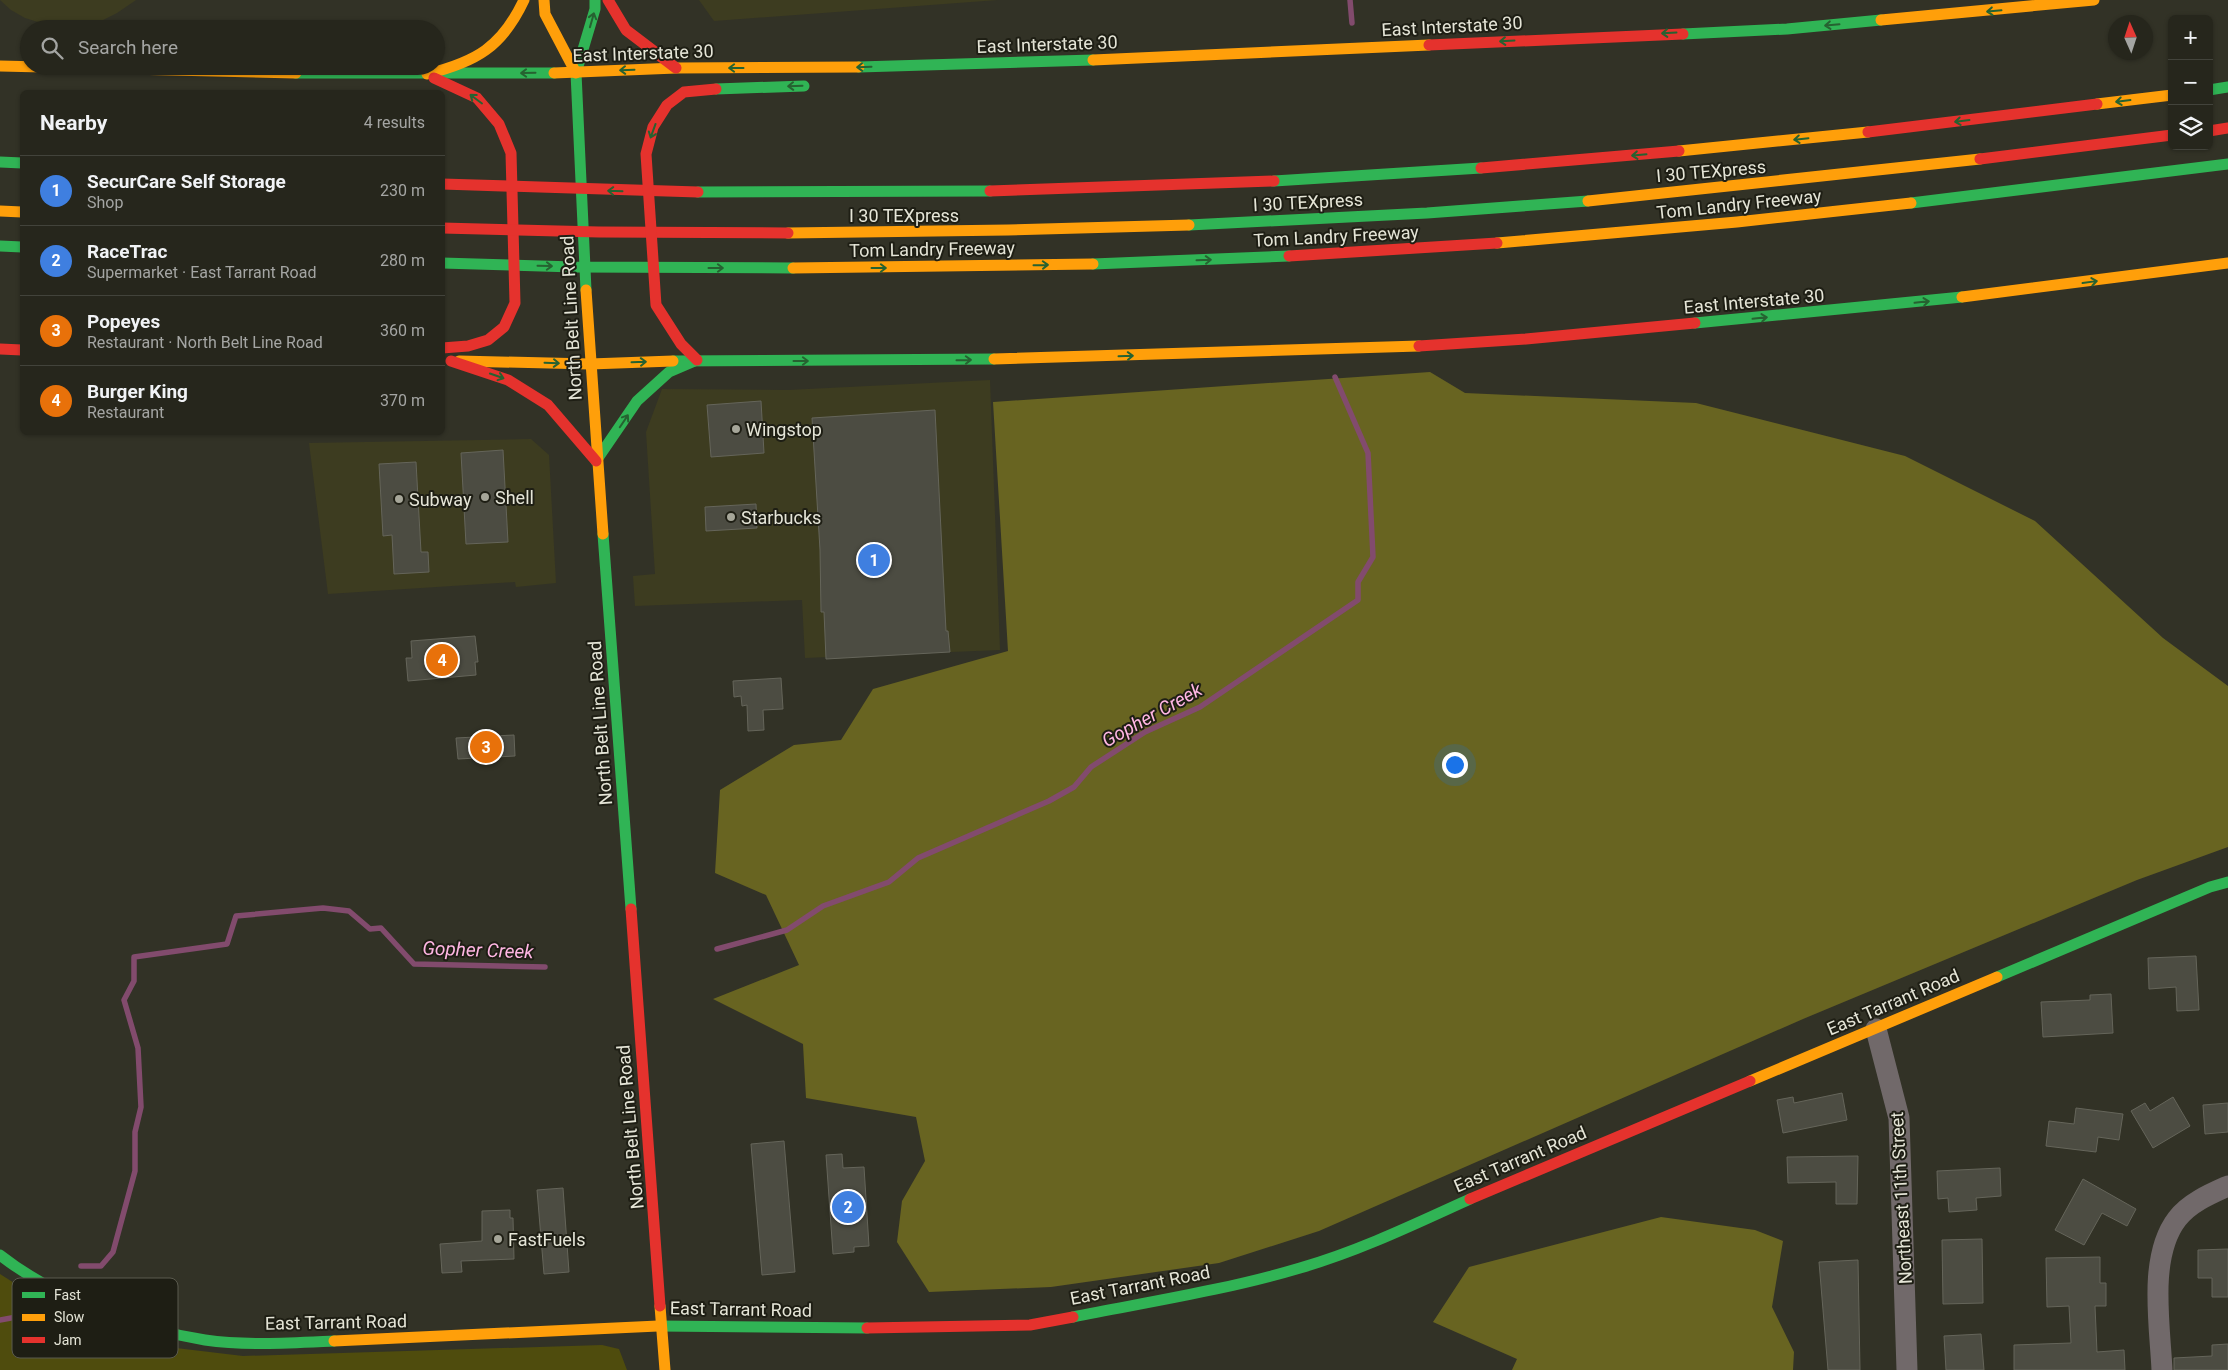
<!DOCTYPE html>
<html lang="en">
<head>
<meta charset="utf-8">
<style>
	body { margin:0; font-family:Roboto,sans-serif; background:#323229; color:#f1f3f6 }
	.controls { position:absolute; right:15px; top:15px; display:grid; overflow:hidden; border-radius:8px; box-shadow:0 1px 4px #0004 }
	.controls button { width:45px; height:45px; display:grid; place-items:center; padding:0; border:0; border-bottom:1px solid #42433b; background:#26261c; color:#f1f3f6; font:25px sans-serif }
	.compass { position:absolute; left:2108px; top:15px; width:45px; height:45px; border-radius:50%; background:#26261c; box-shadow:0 1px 4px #0004; rotate:357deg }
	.you { position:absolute; left:1454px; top:764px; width:18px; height:18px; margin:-12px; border:4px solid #fff; border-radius:50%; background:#1a73e8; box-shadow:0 0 0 8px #1a73e833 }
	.badge { display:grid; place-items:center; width:32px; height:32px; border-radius:50%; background:#8c9099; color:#fff; font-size:16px; font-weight:700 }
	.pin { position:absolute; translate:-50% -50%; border:2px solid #fff; box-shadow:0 1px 5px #0006 }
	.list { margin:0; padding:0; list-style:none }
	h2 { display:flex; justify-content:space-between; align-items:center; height:65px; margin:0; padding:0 20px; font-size:21px }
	h2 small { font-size:16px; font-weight:400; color:#a4a5a3 }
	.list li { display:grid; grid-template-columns:32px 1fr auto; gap:15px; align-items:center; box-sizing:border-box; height:70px; padding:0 20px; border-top:1px solid #42433b }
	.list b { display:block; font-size:19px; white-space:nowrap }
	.list p { margin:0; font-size:16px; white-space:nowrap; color:#a4a5a3 }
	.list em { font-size:16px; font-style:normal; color:#a4a5a3 }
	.icon { flex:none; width:28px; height:28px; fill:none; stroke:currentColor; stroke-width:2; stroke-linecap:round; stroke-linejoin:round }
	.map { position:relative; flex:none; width:2228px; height:1370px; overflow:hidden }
	.search { position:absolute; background:#26261c; box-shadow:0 1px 4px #0004; left:20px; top:20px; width:425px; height:55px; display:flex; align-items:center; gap:12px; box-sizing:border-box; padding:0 18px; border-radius:28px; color:#a4a5a3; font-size:19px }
	.panel { position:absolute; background:#26261c; box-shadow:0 1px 4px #0004; left:20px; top:90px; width:425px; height:345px; border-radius:8px }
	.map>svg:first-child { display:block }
</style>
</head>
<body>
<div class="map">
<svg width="2228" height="1370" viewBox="0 0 2228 1370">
	<rect width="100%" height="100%" fill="#323226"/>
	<g fill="#3d3c20">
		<path d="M 0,0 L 136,0 L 117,13 L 103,20 L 73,26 L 41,23 L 25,18 L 11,10 Z"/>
		<path d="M 699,0 L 998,0 L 714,21 Z"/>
		<path d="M 990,380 L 1000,650 L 805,658 L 802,600 L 635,606 L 633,576 L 655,574 L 646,432 L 662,389 L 788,390 Z"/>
		<path d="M 531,439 L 549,455 L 556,583 L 516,587 L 515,582 L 328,594 L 309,443 Z"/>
	</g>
	<path fill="#4f4c0d" d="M 0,1274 L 52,1307 L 107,1329 L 176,1348 L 243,1356 L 602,1345 L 619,1349 L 627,1370 L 0,1370 Z"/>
	<g fill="#686421">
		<path d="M 1430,372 L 1465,393 L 1696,403 L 1905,456 L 2035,521 L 2163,638 L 2228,686 L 2228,847 L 2137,880 L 1803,1019 L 1319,1231 L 1219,1263 L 1051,1287 L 929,1292 L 897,1242 L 902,1201 L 925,1161 L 916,1117 L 806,1098 L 803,1044 L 713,999 L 799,965 L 766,895 L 715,873 L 720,790 L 794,745 L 841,740 L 873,689 L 1008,651 L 993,402 Z"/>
		<path d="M 1661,1217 L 1755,1230 L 1783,1241 L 1772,1307 L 1794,1352 L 1793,1370 L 1512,1370 L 1517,1359 L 1433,1322 L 1469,1267 Z"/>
	</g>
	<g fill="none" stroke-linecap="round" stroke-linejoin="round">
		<g stroke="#824b6d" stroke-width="5.5">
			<path d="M 1350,0 L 1352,23"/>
			<path d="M 717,949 L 787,930 L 823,906 L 889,882 L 918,858 L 1049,801 L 1074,787 L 1091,767 L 1145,732 L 1200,707 L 1358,600 L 1358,582 L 1373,557 L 1368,453 L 1335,377"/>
			<path d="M 81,1266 L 101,1266 L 113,1252 L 135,1171 L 135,1132 L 141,1107 L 138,1048 L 124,1000 L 134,981 L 134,957 L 227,944 L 236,916 L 323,908 L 349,911 L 370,929 L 381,928 L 414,964 L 545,967"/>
			<path d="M 0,1320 L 22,1316"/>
		</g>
	</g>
	<g fill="#4c4c42" stroke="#65655a">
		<path d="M 761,401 L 764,453 L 711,457 L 707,405 Z"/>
		<path d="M 935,410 L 946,631 L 948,631 L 950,652 L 826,659 L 824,612 L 821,612 L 820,550 L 812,418 Z"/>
		<path d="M 503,450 L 508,542 L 466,544 L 461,453 Z"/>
		<path d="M 416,462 L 421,552 L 428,552 L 429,572 L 394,574 L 392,535 L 383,536 L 379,464 Z"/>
		<path d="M 756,504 L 757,528 L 706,531 L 705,507 Z"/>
		<path d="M 475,636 L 478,662 L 475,662 L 476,675 L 408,681 L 406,658 L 412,658 L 411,641 Z"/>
		<path d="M 781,678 L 783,709 L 763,710 L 764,730 L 748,731 L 747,705 L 742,706 L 741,696 L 734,697 L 733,681 Z"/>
		<path d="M 514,735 L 515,756 L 458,759 L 456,738 Z"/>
		<path d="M 2196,956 L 2199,1010 L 2177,1011 L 2176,987 L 2149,989 L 2148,958 Z"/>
		<path d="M 2111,994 L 2113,1033 L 2043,1037 L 2041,1002 L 2090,1000 L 2090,995 Z"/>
		<path d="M 1842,1093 L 1847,1120 L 1783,1133 L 1777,1100 L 1793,1097 L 1794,1103 Z"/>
		<path d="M 2173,1097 L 2190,1126 L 2153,1148 L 2131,1111 L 2145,1103 L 2150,1111 Z"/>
		<path d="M 2228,1103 L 2228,1132 L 2205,1134 L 2203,1105 Z"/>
		<path d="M 2076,1108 L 2123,1114 L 2119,1140 L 2098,1137 L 2096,1152 L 2046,1146 L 2049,1121 L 2074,1124 Z"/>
		<path d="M 784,1141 L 795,1272 L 762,1275 L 751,1144 Z"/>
		<path d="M 842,1154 L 843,1168 L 864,1167 L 869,1246 L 854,1247 L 854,1252 L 833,1254 L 826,1155 Z"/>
		<path d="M 1858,1156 L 1857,1204 L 1836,1204 L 1836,1182 L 1788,1183 L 1787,1157 Z"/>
		<path d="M 2000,1168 L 2001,1196 L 1976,1198 L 1977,1210 L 1949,1212 L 1948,1198 L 1938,1199 L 1937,1171 Z"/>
		<path d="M 2083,1179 L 2136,1209 L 2127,1226 L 2102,1213 L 2084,1245 L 2055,1230 Z"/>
		<path d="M 563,1188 L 569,1272 L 544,1274 L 537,1190 Z"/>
		<path d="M 510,1210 L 510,1218 L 513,1218 L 514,1259 L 461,1261 L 462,1272 L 442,1273 L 440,1244 L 482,1241 L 482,1211 Z"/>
		<path d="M 1982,1239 L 1983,1303 L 1943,1304 L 1942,1240 Z"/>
		<path d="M 2228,1249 L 2228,1297 L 2212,1297 L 2212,1278 L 2198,1278 L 2198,1250 Z"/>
		<path d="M 2100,1257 L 2100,1283 L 2106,1283 L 2106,1306 L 2095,1306 L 2097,1352 L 2124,1350 L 2125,1370 L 2014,1370 L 2014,1345 L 2071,1343 L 2069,1306 L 2047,1307 L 2046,1258 Z"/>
		<path d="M 1858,1260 L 1860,1370 L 1828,1370 L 1819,1262 Z"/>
		<path d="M 1981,1334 L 1984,1370 L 1946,1370 L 1944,1336 Z"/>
		<path d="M 2228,1344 L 2228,1370 L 2174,1370 L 2174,1358 L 2212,1356 L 2212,1345 Z"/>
	</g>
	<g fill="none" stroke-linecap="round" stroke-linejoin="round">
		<g stroke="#71696a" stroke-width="21">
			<path d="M 1876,1029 L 1899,1118 L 1907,1370"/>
			<path d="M 2162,1370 C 2160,1325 2148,1257 2177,1219 C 2189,1203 2210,1194 2228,1186"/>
		</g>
		<g stroke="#30b455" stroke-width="11">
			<path d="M 1683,34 L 1787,29 L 1881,20"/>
			<path d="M 859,67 L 1093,60"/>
			<path d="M 296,73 L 554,73"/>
			<path d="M 716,89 L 804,86"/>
			<path d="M 2209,90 L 2228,87"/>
			<path d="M 0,162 L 22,163"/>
			<path d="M 1274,181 L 1481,168"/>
			<path d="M 698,192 L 990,191"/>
			<path d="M 1911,203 L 2228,164"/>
			<path d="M 1189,225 L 1427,213 L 1588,201"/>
			<path d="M 0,246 L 22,247"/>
			<path d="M 442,263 L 574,267 L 793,268"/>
			<path d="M 1093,264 L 1289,256"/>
			<path d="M 586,290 L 576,73 L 595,9 L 595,0"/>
			<path d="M 1695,323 L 1962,297"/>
			<path d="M 673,361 L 994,359"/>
			<path d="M 596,461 L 637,401 L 669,372 L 697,360"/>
			<path d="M 603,534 L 631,909"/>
			<path d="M 1997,977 L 2210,887 L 2228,882"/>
			<path d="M 0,1255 C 55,1298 136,1329 205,1340 C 247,1346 292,1343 334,1341"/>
			<path d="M 1073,1317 C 1148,1302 1226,1290 1300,1268 C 1359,1251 1415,1224 1470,1199"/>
			<path d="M 658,1326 L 867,1328"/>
		</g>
		<g stroke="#ff9f0a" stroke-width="11">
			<path d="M 544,0 L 545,14 L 576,73"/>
			<path d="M 1881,20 L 2094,0"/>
			<path d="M 1093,60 L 1429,45"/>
			<path d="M 0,66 L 296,73"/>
			<path d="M 554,73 L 676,68 L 859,67"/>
			<path d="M 427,74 C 476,62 502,47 524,0"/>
			<path d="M 2097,104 L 2172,95"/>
			<path d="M 1679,151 L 1868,132"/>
			<path d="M 1588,201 L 1980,159"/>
			<path d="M 0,211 L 22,212"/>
			<path d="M 788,233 L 1008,230 L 1189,225"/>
			<path d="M 1497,243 L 1737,222 L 1911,203"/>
			<path d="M 793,268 L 1093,264"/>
			<path d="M 586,290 L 603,534"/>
			<path d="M 1962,297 L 2228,263"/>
			<path d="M 994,359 L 1419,346"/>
			<path d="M 459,361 L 590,364 L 673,361"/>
			<path d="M 1750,1081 L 1997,977"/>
			<path d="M 660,1306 L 665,1370"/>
			<path d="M 334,1341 L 658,1326"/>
		</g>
		<g stroke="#e5322d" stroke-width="11">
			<path d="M 608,0 L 626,30 L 676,68"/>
			<path d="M 1429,45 L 1683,34"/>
			<path d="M 434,78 L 477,98 L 499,124 L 511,153 L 515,303 L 504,327 L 488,340 L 468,346 L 442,348"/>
			<path d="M 2209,131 L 2228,128"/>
			<path d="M 1868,132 L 2097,104"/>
			<path d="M 1980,159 L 2172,135"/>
			<path d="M 1481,168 L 1679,151"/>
			<path d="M 442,184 L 698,192"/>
			<path d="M 990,191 L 1274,181"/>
			<path d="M 442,228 L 599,232 L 788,233"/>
			<path d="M 1289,256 L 1497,243"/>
			<path d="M 1419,346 L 1526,339 L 1695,323"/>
			<path d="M 0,349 L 22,350"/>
			<path d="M 697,360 L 681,344 L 656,305 L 646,154 L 653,127 L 667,105 L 684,92 L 716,89"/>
			<path d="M 451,361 L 508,380 L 548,405 L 596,461"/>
			<path d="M 631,909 L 660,1306"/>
			<path d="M 1470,1199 L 1750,1081"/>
			<path d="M 867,1328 L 1030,1325 L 1073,1317"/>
		</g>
	</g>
	<defs><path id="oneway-shaft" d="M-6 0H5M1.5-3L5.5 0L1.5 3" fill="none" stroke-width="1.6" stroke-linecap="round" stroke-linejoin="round" transform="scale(1.25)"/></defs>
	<g stroke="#266231">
		<use href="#oneway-shaft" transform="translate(1994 11) rotate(175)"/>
		<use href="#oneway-shaft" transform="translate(592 20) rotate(-74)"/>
		<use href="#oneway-shaft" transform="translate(1832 25) rotate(175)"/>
		<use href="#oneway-shaft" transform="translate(1669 33) rotate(177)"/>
		<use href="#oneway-shaft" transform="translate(1507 41) rotate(177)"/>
		<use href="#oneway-shaft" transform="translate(864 67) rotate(178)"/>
		<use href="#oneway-shaft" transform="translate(736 68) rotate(180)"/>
		<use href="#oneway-shaft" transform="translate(627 70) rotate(178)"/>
		<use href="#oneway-shaft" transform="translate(528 73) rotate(179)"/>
		<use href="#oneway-shaft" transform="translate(795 86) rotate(178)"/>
		<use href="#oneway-shaft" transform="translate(476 99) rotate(-143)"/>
		<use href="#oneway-shaft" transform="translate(2123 101) rotate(173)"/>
		<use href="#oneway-shaft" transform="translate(1962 121) rotate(173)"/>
		<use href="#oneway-shaft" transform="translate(653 131) rotate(110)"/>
		<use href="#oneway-shaft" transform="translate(1801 139) rotate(174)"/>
		<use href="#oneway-shaft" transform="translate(1639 155) rotate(175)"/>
		<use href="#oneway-shaft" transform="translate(615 191) rotate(-178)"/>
		<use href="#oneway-shaft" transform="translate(1204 260) rotate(-2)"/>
		<use href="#oneway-shaft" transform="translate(1041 265) rotate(-1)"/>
		<use href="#oneway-shaft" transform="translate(545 266) rotate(1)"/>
		<use href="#oneway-shaft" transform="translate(716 268)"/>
		<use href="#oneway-shaft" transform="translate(879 268)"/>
		<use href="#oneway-shaft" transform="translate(2090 282) rotate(-8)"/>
		<use href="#oneway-shaft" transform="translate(1922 302) rotate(-6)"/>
		<use href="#oneway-shaft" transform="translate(1760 318) rotate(-6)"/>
		<use href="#oneway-shaft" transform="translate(1126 356) rotate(-2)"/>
		<use href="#oneway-shaft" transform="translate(964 360) rotate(-1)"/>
		<use href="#oneway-shaft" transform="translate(801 361)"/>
		<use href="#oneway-shaft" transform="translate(639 362) rotate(-2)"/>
		<use href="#oneway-shaft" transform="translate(552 363) rotate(2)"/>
		<use href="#oneway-shaft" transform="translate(497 376) rotate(19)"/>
		<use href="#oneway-shaft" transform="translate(624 421) rotate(-56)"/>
	</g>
	<g fill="#a6a699" stroke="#1e1e14" stroke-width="2">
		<circle cx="736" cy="429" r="5"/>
		<circle cx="485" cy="497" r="5"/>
		<circle cx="399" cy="499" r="5"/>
		<circle cx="731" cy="517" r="5"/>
		<circle cx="498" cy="1239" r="5"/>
	</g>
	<g text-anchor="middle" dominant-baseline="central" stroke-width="4" stroke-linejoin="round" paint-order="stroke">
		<g font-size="18" fill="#e5e5d7" stroke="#1e1e14">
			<text transform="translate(1452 26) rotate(-3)">East Interstate 30</text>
			<text transform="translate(1047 44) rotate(-2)">East Interstate 30</text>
			<text transform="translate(643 53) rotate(-2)">East Interstate 30</text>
			<text transform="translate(1711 171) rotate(-5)">I 30 TEXpress</text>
			<text transform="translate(1308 202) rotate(-3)">I 30 TEXpress</text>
			<text transform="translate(1739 204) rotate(-6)">Tom Landry Freeway</text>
			<text x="904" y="215">I 30 TEXpress</text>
			<text transform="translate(1336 236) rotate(-3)">Tom Landry Freeway</text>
			<text transform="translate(932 249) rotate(-1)">Tom Landry Freeway</text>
			<text transform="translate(1754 301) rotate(-5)">East Interstate 30</text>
			<text transform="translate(571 318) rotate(-93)">North Belt Line Road</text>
			<text transform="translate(600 723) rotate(-94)">North Belt Line Road</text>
			<text transform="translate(1893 1002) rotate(-23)">East Tarrant Road</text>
			<text transform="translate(630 1127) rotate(-95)">North Belt Line Road</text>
			<text transform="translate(1520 1159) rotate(-23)">East Tarrant Road</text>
			<text transform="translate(1901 1198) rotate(-93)">Northeast 11th Street</text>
			<text transform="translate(1140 1285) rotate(-11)">East Tarrant Road</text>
			<text transform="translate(741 1309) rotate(1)">East Tarrant Road</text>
			<text transform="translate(336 1322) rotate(-1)">East Tarrant Road</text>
		</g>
		<g font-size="18" fill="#e5e5d7" stroke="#1e1e14" text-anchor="start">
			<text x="746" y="429">Wingstop</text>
			<text x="495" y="497">Shell</text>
			<text x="409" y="499">Subway</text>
			<text x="741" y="517">Starbucks</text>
			<text x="508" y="1239">FastFuels</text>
		</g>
		<g font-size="19" font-style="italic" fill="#ffb6e3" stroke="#1e1e14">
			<text transform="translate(1152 715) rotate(-29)">Gopher Creek</text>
			<text transform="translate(478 950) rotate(2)">Gopher Creek</text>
		</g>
	</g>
	<rect x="12" y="1278" width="166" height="80" rx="8" fill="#1e1e14" stroke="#5a5a4e" stroke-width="1"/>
	<rect x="22" y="1292" width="23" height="6" fill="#30b455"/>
	<rect x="22" y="1314" width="23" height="7" fill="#ff9f0a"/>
	<rect x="22" y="1337" width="23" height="6" fill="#e5322d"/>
	<g font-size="14" fill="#e5e5d7">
		<text x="54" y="1300">Fast</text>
		<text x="54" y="1322">Slow</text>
		<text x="54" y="1345">Jam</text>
	</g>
</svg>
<div class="controls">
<button>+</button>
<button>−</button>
<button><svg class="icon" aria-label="layers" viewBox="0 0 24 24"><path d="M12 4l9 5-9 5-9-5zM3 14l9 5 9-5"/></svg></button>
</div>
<svg class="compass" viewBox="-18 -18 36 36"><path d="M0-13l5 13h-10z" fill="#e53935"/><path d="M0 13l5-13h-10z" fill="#a4a5a3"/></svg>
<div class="you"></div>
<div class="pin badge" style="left:874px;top:560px;background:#3f7fe0">1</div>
<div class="pin badge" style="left:848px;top:1207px;background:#3f7fe0">2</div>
<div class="pin badge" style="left:486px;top:747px;background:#e8710a">3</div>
<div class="pin badge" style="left:442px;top:660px;background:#e8710a">4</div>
<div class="search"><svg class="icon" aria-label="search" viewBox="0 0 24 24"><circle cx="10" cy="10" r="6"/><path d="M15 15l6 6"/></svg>Search here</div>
<section class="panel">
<h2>Nearby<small>4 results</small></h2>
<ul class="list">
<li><span class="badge" style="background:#3f7fe0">1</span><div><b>SecurCare Self Storage</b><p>Shop</p></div><em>230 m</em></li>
<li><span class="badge" style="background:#3f7fe0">2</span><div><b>RaceTrac</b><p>Supermarket · East Tarrant Road</p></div><em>280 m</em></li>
<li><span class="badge" style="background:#e8710a">3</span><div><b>Popeyes</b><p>Restaurant · North Belt Line Road</p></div><em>360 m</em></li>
<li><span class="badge" style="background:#e8710a">4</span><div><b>Burger King</b><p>Restaurant</p></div><em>370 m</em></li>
</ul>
</section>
</div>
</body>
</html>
